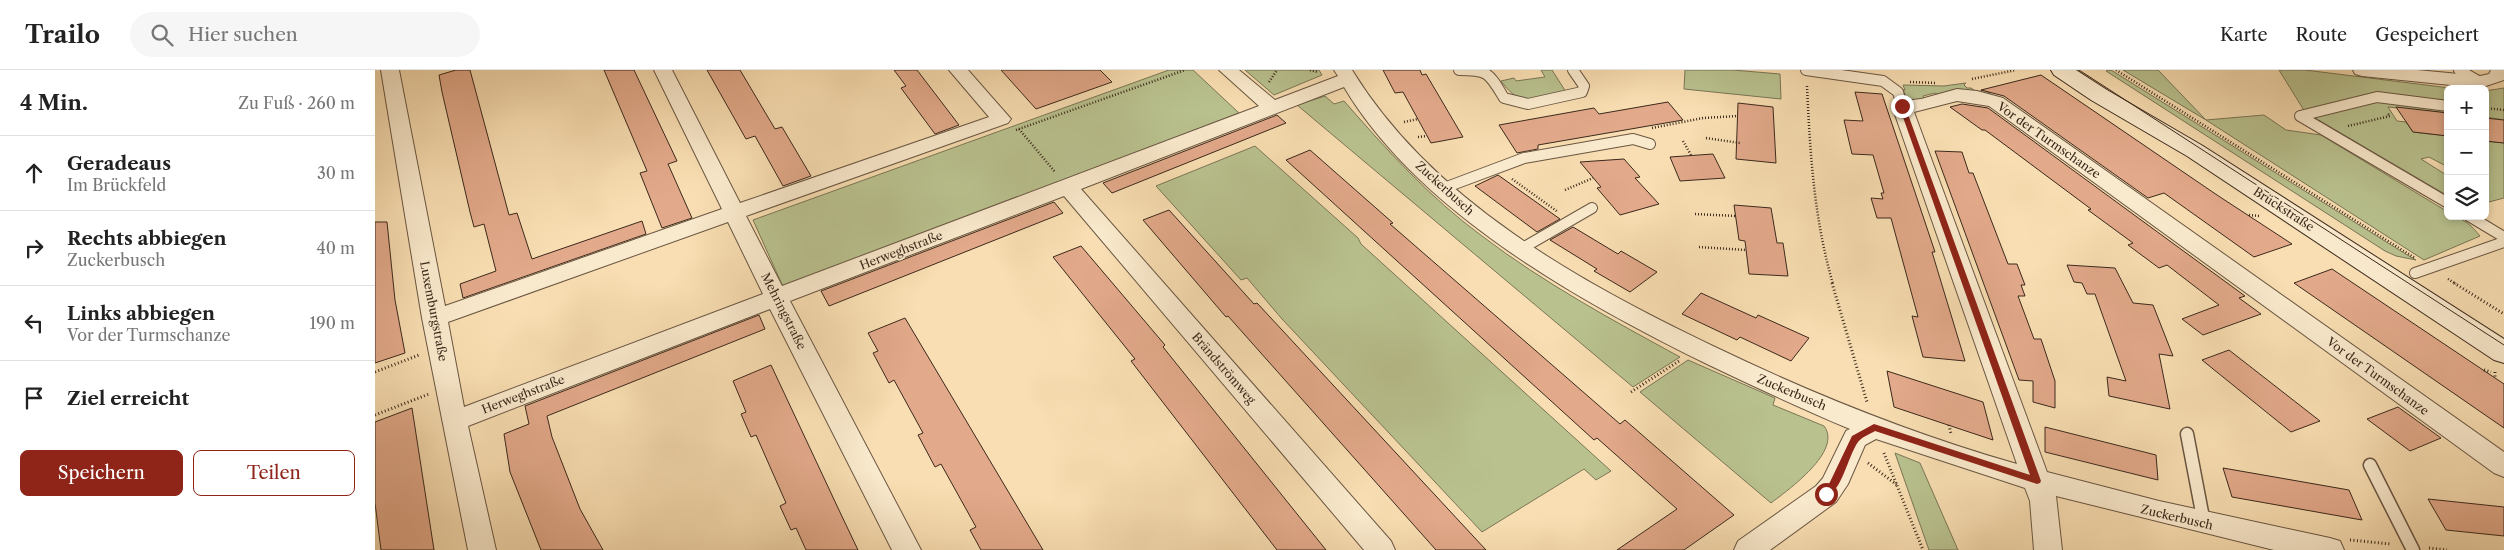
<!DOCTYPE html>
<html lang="de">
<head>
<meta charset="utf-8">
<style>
	body { margin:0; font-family:"Libre Caslon Text",serif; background:#f6f6f6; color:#222 }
	.controls { position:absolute; right:15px; top:15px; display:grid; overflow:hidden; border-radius:8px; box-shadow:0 2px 8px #0003 }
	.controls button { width:45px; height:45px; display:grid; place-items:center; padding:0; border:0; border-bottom:1px solid #e0e0e0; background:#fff; color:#222; font:25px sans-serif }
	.stop { position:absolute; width:15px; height:15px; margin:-11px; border:4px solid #8f2418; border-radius:50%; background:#fff }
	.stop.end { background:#8f2418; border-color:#fff; box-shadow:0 1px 5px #0008 }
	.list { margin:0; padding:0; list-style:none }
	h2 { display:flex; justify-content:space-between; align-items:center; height:65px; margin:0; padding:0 20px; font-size:21px }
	h2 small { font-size:16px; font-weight:400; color:#767676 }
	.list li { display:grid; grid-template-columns:32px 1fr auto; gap:15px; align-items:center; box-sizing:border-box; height:75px; padding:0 20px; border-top:1px solid #e0e0e0 }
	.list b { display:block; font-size:19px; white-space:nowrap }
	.list p { margin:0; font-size:16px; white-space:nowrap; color:#767676 }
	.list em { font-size:16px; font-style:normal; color:#767676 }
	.actions { display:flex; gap:10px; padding:15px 20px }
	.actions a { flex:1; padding:11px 0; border:1px solid #8f2418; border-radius:8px; text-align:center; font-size:18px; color:#8f2418 }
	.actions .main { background:#8f2418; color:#fff }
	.icon { flex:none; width:28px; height:28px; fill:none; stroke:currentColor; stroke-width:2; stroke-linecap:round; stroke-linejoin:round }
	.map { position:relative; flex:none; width:2129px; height:480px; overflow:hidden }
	header { display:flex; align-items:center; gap:30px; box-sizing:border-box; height:70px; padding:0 25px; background:#fff; border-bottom:1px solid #e0e0e0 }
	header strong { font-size:24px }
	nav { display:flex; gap:28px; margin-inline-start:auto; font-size:18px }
	.search { width:350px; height:45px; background:#f6f6f6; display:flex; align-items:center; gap:12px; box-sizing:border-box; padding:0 18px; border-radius:28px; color:#767676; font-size:19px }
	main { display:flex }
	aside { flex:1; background:#fff }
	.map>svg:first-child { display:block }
</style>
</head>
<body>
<header>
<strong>Trailo</strong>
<div class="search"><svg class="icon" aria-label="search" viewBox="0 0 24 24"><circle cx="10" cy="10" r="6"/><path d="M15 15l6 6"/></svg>Hier suchen</div>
<nav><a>Karte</a><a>Route</a><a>Gespeichert</a></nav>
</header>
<main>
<aside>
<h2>4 Min.<small>Zu Fuß · 260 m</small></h2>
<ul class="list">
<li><svg class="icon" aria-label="ahead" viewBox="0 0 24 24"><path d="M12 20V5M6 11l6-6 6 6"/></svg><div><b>Geradeaus</b><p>Im Brückfeld</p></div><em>30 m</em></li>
<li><svg class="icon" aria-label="right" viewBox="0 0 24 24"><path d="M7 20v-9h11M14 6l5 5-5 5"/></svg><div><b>Rechts abbiegen</b><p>Zuckerbusch</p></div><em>40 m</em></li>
<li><svg class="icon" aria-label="left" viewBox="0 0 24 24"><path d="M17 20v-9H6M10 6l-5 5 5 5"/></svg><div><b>Links abbiegen</b><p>Vor der Turmschanze</p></div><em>190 m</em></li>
<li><svg class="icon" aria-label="arrive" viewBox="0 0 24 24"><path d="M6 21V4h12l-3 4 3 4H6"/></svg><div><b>Ziel erreicht</b></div></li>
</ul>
<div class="actions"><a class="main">Speichern</a><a>Teilen</a></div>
</aside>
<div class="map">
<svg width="2129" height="480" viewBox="0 0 2129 480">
	<rect width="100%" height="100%" fill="#f8deb2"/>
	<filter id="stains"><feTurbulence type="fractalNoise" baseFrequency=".004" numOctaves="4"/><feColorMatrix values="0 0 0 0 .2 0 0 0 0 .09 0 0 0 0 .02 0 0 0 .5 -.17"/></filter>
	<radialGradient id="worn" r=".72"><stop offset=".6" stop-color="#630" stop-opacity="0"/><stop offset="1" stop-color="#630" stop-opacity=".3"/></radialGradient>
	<g fill="#b9c28f" stroke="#7a7656">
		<path d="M 794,0 L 818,0 L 864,43 L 409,219 L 378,150 Z"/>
		<path d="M 870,0 L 944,0 L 947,5 L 899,25 Z"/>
		<path d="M 1166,0 L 1177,0 L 1191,22 C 1161,29 1147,40 1126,11 L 1139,8 L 1141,11 L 1170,7 Z"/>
		<path d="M 1310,0 L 1358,0 L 1405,4 L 1406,29 L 1309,19 Z"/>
		<path d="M 1736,0 L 2029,183 L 2041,190 L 2021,186 L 2010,181 L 1731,1 Z"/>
		<path d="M 1748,0 L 1783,0 L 1831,50 L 1889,45 L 1911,60 L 1946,65 L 2073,142 L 2073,146 C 2087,146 2097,156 2105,166 L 2049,190 L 1831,50 Z"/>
		<path d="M 1904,0 L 1930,0 L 2083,19 L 2073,19 L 2073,43 L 2013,37 L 2022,51 L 2031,52 L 2038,62 L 2073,66 L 2073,97 L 2054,87 L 2046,89 L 2073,106 L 2073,126 L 1930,42 Z"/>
		<path d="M 1591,13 L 1589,15 L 1592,18 L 1596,18 L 1602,22 L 1610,20 L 1621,28 L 1564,25 L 1560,23 L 1548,26 L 1550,30 L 1542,31 L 1532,29 L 1528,20 L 1530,20 L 1528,15 L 1569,16 Z"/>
		<path d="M 2129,18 L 2129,50 L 2110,47 L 2110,21 Z"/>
		<path d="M 950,26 L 959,34 L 969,31 C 1011,79 1055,128 1107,166 C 1169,213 1237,250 1305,287 L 1258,317 L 922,35 Z"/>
		<path d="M 2110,71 L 2129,73 L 2129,128 L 2110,133 Z"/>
		<path d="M 880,76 L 983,168 L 986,174 L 1236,401 L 1221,410 L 1209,399 L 1107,462 L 907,249 L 872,208 L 866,210 L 781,116 Z"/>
		<path d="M 1313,290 L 1400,328 L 1398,335 L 1449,356 C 1468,381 1413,420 1396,433 L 1265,322 Z"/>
		<path d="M 1520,383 L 1545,393 L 1583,480 L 1554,480 Z"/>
	</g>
	<g fill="#e2a98a" stroke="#3b291c">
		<path d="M 81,0 L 95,0 L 134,145 L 142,143 L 157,189 L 267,151 L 271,164 L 88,228 L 85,214 L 121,201 L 109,154 L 99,157 L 95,142 L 67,22 L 64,5 Z"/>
		<path d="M 229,0 L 259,0 L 302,91 L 293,94 L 317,148 L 287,158 L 265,103 L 272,101 Z"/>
		<path d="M 332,0 L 365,0 L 400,59 L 407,57 L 436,106 L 408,116 L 380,66 L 371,69 Z"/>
		<path d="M 519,0 L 542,0 L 584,55 L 560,64 L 526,18 L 531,16 Z"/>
		<path d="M 626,0 L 725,0 L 737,12 L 661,39 Z"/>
		<path d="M 1008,0 L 1045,0 L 1047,5 L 1051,4 L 1088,67 L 1056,73 L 1028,22 L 1020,23 Z"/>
		<path d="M 1666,5 L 1842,125 L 1917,174 L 1879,187 L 1789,123 L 1773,128 L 1629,26 L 1606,20 Z"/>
		<path d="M 1480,22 L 1507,24 L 1560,182 L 1557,182 L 1590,291 L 1548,287 L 1537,246 L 1543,247 L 1516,148 L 1502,148 L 1496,128 L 1508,129 L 1506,123 L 1509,123 L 1498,85 L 1477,84 L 1469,50 L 1488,51 Z"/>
		<path d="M 1293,32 L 1308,50 L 1163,75 L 1163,79 L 1142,83 L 1124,55 L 1219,38 L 1224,44 Z"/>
		<path d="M 1363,33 L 1398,37 L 1401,93 L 1361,89 Z"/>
		<path d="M 1587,34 L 1613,38 L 1870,226 L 1864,228 L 1886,244 L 1828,265 L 1807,249 L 1844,235 L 1792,195 L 1784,198 L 1753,175 L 1758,173 L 1713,140 L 1716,139 L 1610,60 L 1607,60 L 1575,37 Z"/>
		<path d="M 2021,37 L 2073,43 L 2073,66 L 2038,62 Z"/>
		<path d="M 902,45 L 911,53 L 737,123 L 728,113 Z"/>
		<path d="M 2110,48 L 2129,50 L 2129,73 L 2110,71 Z"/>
		<path d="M 935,80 L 1018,153 L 1015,154 L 1245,354 L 1250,350 L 1359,445 L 1309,480 L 1242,480 L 1302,439 L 1222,368 L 1219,370 L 911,90 Z"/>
		<path d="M 1560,81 L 1587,82 L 1594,103 L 1598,103 L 1633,194 L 1642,194 L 1650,215 L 1646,215 L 1650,226 L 1643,226 L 1659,269 L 1666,269 L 1680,311 L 1680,338 L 1658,332 L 1658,311 L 1644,310 Z"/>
		<path d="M 1338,84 L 1350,108 L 1305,111 L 1295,87 Z"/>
		<path d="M 1249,89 L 1265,107 L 1260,108 L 1284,134 L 1245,145 L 1222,118 L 1226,117 L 1205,92 Z"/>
		<path d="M 1123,105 L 1185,149 L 1162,162 L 1100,116 Z"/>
		<path d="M 679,132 L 688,143 L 454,236 L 446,221 Z"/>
		<path d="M 1359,135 L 1396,138 L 1402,173 L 1408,173 L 1413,206 L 1374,204 L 1370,171 L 1364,170 Z"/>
		<path d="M 794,140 L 879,234 L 882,233 L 1111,480 L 1061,480 L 853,246 L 851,247 L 768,150 Z"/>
		<path d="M 0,152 L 12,152 L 20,230 L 30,283 L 0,293 Z"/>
		<path d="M 1198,157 L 1243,184 L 1246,181 L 1282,202 L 1255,222 L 1219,201 L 1222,199 L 1175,170 Z"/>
		<path d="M 706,176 L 790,275 L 788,277 L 951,480 L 902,480 L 756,291 L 760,289 L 678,187 Z"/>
		<path d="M 1692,195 L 1740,198 L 1758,233 L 1778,235 L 1798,286 L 1784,284 L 1795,339 L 1734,326 L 1732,307 L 1751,311 L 1720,224 L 1712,224 L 1707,213 L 1699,212 Z"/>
		<path d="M 1957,199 L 2129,314 L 2129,358 L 1919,213 Z"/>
		<path d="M 1326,223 L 1381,248 L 1383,245 L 1434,268 L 1416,291 L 1365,267 L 1362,270 L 1307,244 Z"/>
		<path d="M 384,245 L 390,259 L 172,346 L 177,367 L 205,439 L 228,480 L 166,480 L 135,402 L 129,364 L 154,354 L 150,336 Z"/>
		<path d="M 530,248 L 668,480 L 606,480 L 595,460 L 601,457 L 566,394 L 560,397 L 543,365 L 548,363 L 519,310 L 514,313 L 498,283 L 503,281 L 493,263 Z"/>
		<path d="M 1854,280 L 1945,351 L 1916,362 L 1827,290 Z"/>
		<path d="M 396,295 L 463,438 L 483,480 L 431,480 L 421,458 L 416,460 L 405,436 L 411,433 L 381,365 L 376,367 L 366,344 L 371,342 L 358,311 Z"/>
		<path d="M 1512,301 L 1608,332 L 1618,370 L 1519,337 Z"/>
		<path d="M 2023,337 L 2066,368 L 2035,381 L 1992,349 Z"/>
		<path d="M 37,338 L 59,480 L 6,480 L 0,433 L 0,352 Z"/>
		<path d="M 1670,357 L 1781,385 L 1783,410 L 1670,382 Z"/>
		<path d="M 1848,398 L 1974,420 L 1987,450 L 1857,427 Z"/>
		<path d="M 2053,429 L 2129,437 L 2129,466 L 2071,460 Z"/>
	</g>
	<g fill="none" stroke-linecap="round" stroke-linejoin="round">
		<defs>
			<g id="lane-far1">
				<path d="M 1084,0 C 1114,0 1114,3 1129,28 L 1153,34 L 1207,22 L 1209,16 L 1198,0"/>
				<path d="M 1431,0 L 1508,11 L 1523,22 L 1527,36"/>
				<path d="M 2084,0 L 2105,12"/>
				<path d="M 2073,36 L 2002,27 L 1925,46 L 2073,133"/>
				<path d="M 1069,118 L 1149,88 L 1258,69 L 1275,74"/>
				<path d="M 2094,146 L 2129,167"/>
				<path d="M 1146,179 L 1217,138"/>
				<path d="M 2040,203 L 2129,172"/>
			</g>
			<g id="lane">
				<path d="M 1812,364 L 1829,453"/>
				<path d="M 1995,395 L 2038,480"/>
			</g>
			<g id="street">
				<path d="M 6,0 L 24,0 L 70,236 L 347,139 L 279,0 L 297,0 L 365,133 L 614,47 L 574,0 L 593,0 L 636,49 L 633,53 L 371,146 L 407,216 L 884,36 L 844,0 L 864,0 L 900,30 L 963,6 L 959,0 L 977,0 C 1058,132 1205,212 1340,277 C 1438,324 1537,364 1642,394 L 1517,36 L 1520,32 L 1546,29 L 1582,19 L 1602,21 L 1628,28 L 2129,382 L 2129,407 L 2119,403 L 1614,36 L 1582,31 L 1539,42 L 1672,402 L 1784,431 L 1955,468 L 1965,471 L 1969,480 L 1899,480 L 1681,426 L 1687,480 L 1659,480 L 1655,431 L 1650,418 L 1501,369 L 1490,375 L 1473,414 L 1461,432 L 1395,480 L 1359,480 L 1363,471 L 1441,416 L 1448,408 L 1471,361 L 1475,359 C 1427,339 1380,317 1334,295 C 1207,233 1043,142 969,17 L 706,119 L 1016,471 L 1020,480 L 989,480 L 689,126 L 415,231 L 546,480 L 517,480 L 395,239 L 93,356 L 121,480 L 93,480 L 47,248 ZM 353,152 L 388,224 L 89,337 L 73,252 Z"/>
				<path d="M 1978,0 L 2042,0 L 2105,6 L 2114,4 L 2116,0 L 2129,0 L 2129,10 L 2105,18 L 1987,6 L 1980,4 Z"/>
			</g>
			<path id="secondary" d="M 1676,0 L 1701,0 L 1732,20 L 1828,76 L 2129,269 L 2129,293 L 2119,290 L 1812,86 L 1716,30 L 1679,5 Z"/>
		</defs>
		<use href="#lane-far1" stroke="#6a5642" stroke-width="12"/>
		<use href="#lane" stroke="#6a5642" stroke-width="15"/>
		<use href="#street" stroke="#6a5642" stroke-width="2"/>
		<use href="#secondary" stroke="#3b291c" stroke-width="2"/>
		<g stroke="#3b291c" stroke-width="2.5" stroke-dasharray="1 2" stroke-linecap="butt">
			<path d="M 935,0 L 943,2"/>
			<path d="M 1741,0 L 2040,188"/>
			<path d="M 1597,9 L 1641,0"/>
			<path d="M 894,12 L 902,0"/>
			<path d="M 1535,12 L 1561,13"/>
			<path d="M 1432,16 C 1435,83 1439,149 1458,214"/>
			<path d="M 2110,38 L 2129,40"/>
			<path d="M 1029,52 L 1043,49"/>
			<path d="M 1973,56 L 2015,46 L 2013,44"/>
			<path d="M 1277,58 L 1328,48 L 1363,46"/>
			<path d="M 644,59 L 680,102"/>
			<path d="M 641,60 L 810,0"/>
			<path d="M 1043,67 L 1052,66"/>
			<path d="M 1331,68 L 1365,73"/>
			<path d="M 1308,71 L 1316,85"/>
			<path d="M 1137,109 L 1183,142"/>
			<path d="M 1190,120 L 1218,108"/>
			<path d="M 1320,144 L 1361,146"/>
			<path d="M 1874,145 L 1884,146"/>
			<path d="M 1324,177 L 1371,180"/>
			<path d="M 2073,209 L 2081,214"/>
		</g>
		<g stroke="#3b291c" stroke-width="3" stroke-dasharray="1 2.5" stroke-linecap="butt">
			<path d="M 1457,213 L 1492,332"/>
			<path d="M 2079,213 L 2129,244"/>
			<path d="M 2109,300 L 2116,302"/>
			<path d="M 0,302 L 44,285"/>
			<path d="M 2120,302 L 2120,308"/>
			<path d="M 1256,322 L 1304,291"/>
			<path d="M 0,345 L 54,324"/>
			<path d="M 1574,355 L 1576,364"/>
			<path d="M 1509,383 L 1548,480"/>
			<path d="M 1493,393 L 1522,415"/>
			<path d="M 1975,470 L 2016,474"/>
			<path d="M 2054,478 L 2072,480"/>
		</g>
		<use href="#lane-far1" stroke="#faeacd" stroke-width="10"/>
		<use href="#lane" stroke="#faeacd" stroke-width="12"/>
		<use href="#street" fill="#faeacd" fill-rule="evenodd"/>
		<use href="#secondary" fill="#faeacd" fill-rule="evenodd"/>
		<path stroke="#3b291c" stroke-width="1" d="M 1704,0 L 2129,275"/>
	</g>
	<path fill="#8f2418" d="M 1527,34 L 1530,36 L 1666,411 L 1665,413 L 1662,414 L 1500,361 C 1495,364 1487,367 1483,372 C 1473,386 1467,421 1451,427 L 1447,424 L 1455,412 L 1477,366 L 1499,354 L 1655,405 L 1524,36 Z"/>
	<g text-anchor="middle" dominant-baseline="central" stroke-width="4" stroke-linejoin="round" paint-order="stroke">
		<g font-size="12" fill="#3b291c" stroke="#faeacd">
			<text transform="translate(1674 70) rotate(35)">Vor der Turmschanze</text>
			<text transform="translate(1070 118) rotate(42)">Zuckerbusch</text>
			<text transform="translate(1909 139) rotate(33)">Brückstraße</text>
			<text transform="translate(526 180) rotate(-21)">Herweghstraße</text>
			<text transform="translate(59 241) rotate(79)">Luxemburgstraße</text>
			<text transform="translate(409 241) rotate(63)">Mehringstraße</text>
			<text transform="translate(849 298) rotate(49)">Brändströmweg</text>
			<text transform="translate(2003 306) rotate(36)">Vor der Turmschanze</text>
			<text transform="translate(1417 322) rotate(23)">Zuckerbusch</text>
			<text transform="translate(148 324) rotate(-21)">Herweghstraße</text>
			<text transform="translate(1802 447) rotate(13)">Zuckerbusch</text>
		</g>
	</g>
	<rect width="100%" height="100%" filter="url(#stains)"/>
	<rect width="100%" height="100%" fill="url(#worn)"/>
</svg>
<div class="controls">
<button>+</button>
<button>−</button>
<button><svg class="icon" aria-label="layers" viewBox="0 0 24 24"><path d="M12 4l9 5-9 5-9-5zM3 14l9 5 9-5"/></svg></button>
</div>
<div class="stop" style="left:1451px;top:424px"></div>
<div class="stop end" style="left:1527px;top:36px"></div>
</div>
</main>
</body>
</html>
